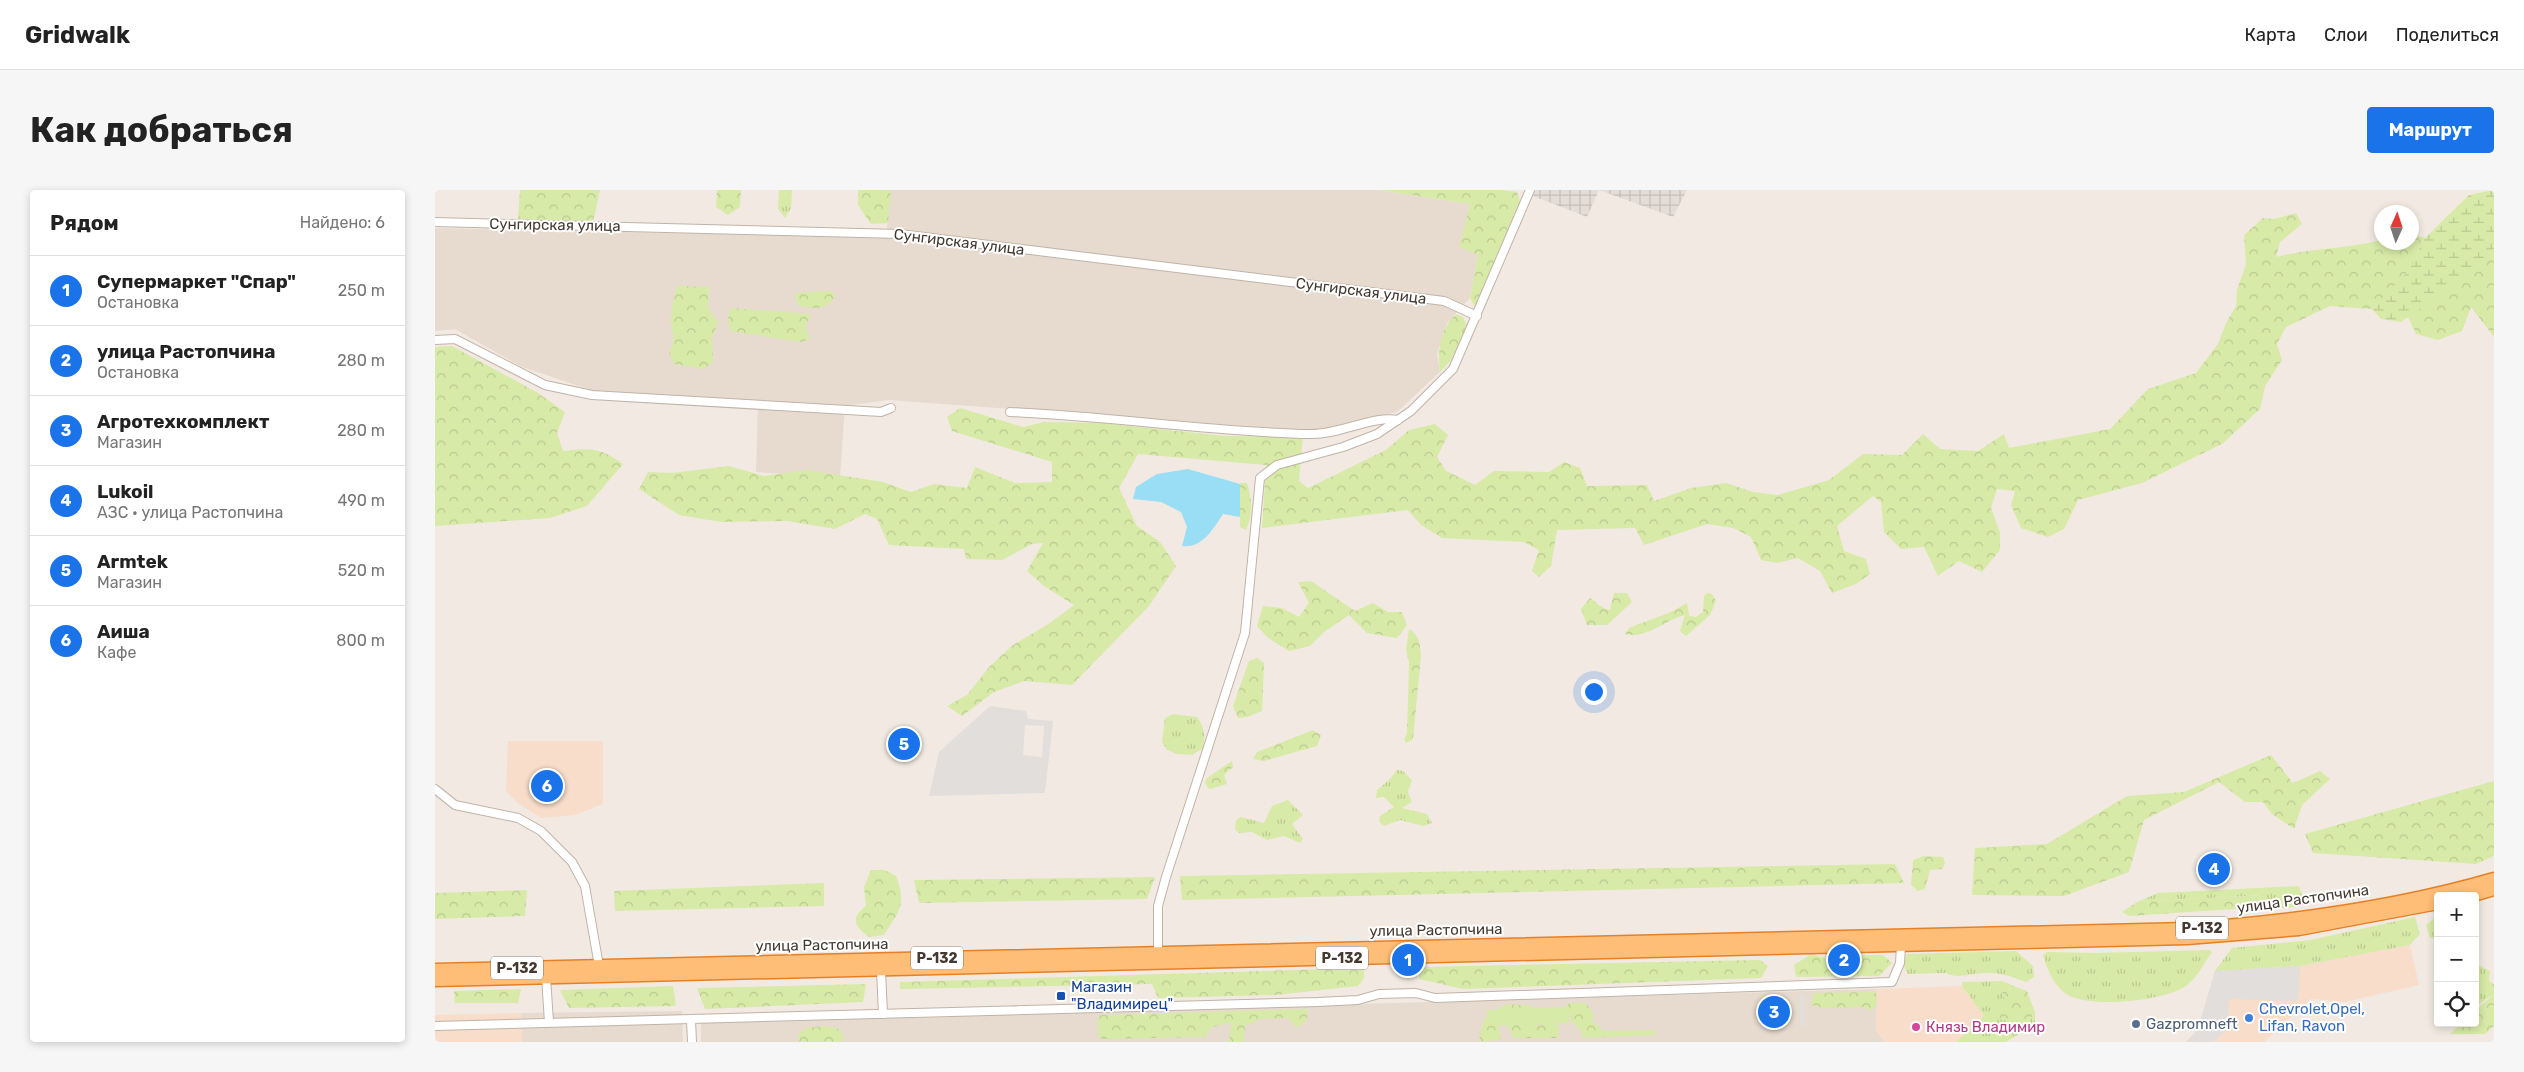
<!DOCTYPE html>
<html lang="ru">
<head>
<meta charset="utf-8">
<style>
	body { margin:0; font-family:Rubik,sans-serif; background:#f6f6f6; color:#222 }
	.controls { position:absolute; right:15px; bottom:15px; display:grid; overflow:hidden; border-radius:5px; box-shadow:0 2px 8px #0003 }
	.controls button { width:45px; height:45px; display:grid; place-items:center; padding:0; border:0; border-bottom:1px solid #e0e0e0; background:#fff; color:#222; font:25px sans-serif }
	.compass { position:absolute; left:1939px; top:15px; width:45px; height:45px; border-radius:50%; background:#fff; box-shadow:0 2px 8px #0003; rotate:3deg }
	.you { position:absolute; left:1158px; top:501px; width:18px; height:18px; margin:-12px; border:4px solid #fff; border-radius:50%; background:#1a73e8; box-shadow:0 0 0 8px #1a73e833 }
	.badge { display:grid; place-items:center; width:32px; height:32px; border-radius:50%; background:#1a73e8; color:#fff; font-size:16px; font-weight:700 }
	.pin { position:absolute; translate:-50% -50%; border:2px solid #fff; box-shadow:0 1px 5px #0006 }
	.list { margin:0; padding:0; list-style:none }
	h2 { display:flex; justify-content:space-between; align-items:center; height:65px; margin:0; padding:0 20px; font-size:21px }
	h2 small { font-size:16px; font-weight:400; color:#767676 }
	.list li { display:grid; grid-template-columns:32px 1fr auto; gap:15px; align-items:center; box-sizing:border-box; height:70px; padding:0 20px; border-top:1px solid #e0e0e0 }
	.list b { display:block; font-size:19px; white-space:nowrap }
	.list p { margin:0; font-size:16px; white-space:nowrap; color:#767676 }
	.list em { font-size:16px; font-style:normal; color:#767676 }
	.icon { flex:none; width:28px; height:28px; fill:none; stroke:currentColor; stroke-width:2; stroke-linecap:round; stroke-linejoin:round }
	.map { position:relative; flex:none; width:2059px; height:852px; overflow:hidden; border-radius:5px }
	header { display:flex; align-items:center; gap:30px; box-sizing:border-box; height:70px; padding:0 25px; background:#fff; border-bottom:1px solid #e0e0e0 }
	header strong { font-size:24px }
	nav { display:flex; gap:28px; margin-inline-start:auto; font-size:18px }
	.intro { display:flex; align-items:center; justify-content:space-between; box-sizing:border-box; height:120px; padding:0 30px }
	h1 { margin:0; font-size:35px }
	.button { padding:12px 22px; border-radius:5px; background:#1a73e8; color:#fff; font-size:18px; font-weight:700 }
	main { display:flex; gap:30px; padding:0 30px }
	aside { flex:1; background:#fff; border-radius:5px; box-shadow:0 2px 8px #0003 }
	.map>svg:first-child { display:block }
</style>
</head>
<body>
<header>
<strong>Gridwalk</strong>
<nav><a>Карта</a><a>Слои</a><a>Поделиться</a></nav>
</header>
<div class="intro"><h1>Как добраться</h1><a class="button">Маршрут</a></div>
<main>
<aside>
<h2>Рядом<small>Найдено: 6</small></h2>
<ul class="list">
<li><span class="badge">1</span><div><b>Супермаркет &quot;Спар&quot;</b><p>Остановка</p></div><em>250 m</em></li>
<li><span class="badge">2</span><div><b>улица Растопчина</b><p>Остановка</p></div><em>280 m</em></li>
<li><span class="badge">3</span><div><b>Агротехкомплект</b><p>Магазин</p></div><em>280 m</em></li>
<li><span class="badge">4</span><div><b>Lukoil</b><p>АЗС · улица Растопчина</p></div><em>490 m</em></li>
<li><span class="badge">5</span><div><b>Armtek</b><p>Магазин</p></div><em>520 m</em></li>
<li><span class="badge">6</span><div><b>Аиша</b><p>Кафе</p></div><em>800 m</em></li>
</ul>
</aside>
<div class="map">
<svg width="2059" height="852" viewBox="0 0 2059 852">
	<defs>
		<pattern id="industrial-grid" width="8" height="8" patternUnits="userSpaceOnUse" patternTransform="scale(1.25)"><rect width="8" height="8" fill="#e4dcd7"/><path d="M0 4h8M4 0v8" fill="none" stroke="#c5beb9"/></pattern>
		<pattern id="grass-tufts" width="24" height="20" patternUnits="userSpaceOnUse" patternTransform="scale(1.25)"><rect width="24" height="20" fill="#d7eaa7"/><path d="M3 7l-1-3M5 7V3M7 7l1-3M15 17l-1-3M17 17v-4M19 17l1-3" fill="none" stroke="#bac990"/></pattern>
		<pattern id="forest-crowns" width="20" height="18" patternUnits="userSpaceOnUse" patternTransform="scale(1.25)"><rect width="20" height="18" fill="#d7eaa7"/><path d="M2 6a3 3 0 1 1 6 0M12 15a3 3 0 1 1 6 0" fill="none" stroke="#bac990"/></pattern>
		<pattern id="wetland-marsh" width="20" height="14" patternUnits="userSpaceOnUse" patternTransform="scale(1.25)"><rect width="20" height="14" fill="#d7eaa7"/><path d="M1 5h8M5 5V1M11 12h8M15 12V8" fill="none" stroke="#bac990"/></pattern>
	</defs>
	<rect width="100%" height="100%" fill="#f2eae2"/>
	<g fill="#e7dbcf">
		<path d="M 456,0 L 942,0 L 1035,14 L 1030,35 L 1043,65 L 1035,108 L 1012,133 L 1002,164 L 1005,182 L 962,222 L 875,241 L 453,210 L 410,216 L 405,288 L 321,282 L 323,211 L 158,201 L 85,176 L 20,139 L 0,141 L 0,38 L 451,48 Z"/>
		<path d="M 1441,799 L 1441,841 L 1450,852 L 266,852 L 266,833 Z"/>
		<path d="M 247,821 L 248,852 L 87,852 L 86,823 Z"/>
	</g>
	<g fill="#f7ddca">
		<path d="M 73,551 L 168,551 L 168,614 L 140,625 L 106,628 L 84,614 L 71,601 Z"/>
		<path d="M 1975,755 L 1984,795 L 1910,812 L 1876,809 L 1829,852 L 1751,852 L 1763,839 L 1780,781 L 1865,776 Z"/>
		<path d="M 1527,796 L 1549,826 L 1521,852 L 1450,852 L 1441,841 L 1441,799 Z"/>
		<path d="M 86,823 L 87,852 L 0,852 L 0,825 Z"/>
	</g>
	<path fill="url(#industrial-grid)" d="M 1101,0 L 1252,0 L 1238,27 L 1164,0 L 1152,27 L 1098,6 Z"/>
	<g fill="url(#grass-tufts)">
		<path d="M 344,0 L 357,0 L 356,18 L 350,28 L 343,19 Z"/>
		<path d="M 738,524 L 762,527 C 770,538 770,546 768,558 L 757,565 L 742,564 L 732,560 L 727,552 L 730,528 Z"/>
		<path d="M 962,580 L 968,581 L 977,590 L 973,602 L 977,612 L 967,618 L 992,624 L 997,633 L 988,636 L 965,630 L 949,636 L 944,631 L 945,626 L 959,617 L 949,607 L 941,608 L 942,600 L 954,590 Z"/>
		<path d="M 853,610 L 868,625 L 857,634 L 868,649 L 865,653 L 849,646 L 832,650 L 817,642 L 804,643 L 800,639 L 801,630 L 806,627 L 829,633 L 837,616 Z"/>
		<path d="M 1864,696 L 1870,712 L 1866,717 L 1832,718 L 1830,717 L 1833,710 L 1830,705 L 1702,712 L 1723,703 Z"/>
		<path d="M 2003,725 L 2003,748 L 1995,748 L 1991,735 Z"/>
		<path d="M 1980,727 L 1985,744 L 1975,755 L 1865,776 L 1780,781 L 1797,758 L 1875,750 Z"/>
		<path d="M 1774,760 L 1777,762 C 1769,773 1762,788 1751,796 C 1729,811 1654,819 1631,804 C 1618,794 1612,779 1608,765 L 1612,762 L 1660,763 Z"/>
		<path d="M 1581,761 L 1598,776 L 1599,787 L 1591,792 C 1578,787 1567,783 1553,783 C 1540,782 1522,790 1511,783 L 1473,784 C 1468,776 1468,772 1472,764 Z"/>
		<path d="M 2045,776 L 2055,781 L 2054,790 L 2059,795 L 2059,804 L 2044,814 L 2040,810 L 2040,778 Z"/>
		<path d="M 1567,791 L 1581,797 L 1567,802 L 1582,826 L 1592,834 L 1600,822 L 1600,834 L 1571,852 L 1521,852 L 1549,826 L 1527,796 L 1527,792 Z"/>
	</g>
	<g fill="url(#forest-crowns)">
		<path d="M 85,0 L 165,0 L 158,33 L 83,29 Z"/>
		<path d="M 282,0 L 306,0 L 305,17 L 293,25 L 281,17 Z"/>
		<path d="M 423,0 L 456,0 L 453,33 L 436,34 L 423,15 Z"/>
		<path d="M 942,0 L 1068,0 L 1082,2 L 1085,11 L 1040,117 L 1035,108 L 1043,65 L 1024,57 L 1035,14 Z"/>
		<path d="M 1861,23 L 1867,34 L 1845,52 L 1841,67 C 1876,58 1912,59 1946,50 L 1946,52 L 1976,52 L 1977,44 L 1990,48 L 1975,80 L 1937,119 L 1895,116 L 1851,137 L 1842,154 L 1847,170 L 1830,196 L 1825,219 L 1787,254 L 1707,293 L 1643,310 L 1629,339 L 1613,347 L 1586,338 L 1576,315 L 1580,301 L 1562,299 L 1556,318 L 1565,342 L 1565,360 L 1547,382 L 1524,371 L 1503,386 L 1489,357 L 1466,359 L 1449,342 L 1446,312 L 1438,306 L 1402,336 L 1409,361 L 1431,369 L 1435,384 L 1421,394 L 1397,403 L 1385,381 L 1363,368 L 1342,373 L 1326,370 L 1316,347 L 1298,338 L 1272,334 L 1209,355 L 1200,338 L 1122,340 L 1116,376 L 1104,387 L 1097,381 L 1104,360 L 1089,352 L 1007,348 L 986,335 L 973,320 L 827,338 L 831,275 L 703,264 L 684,298 L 702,336 L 725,352 L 741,376 L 714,416 L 637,495 L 589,491 L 559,502 L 527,526 L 512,516 L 532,505 L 555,476 L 578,455 L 615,433 L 639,415 L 609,396 L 592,381 L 608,353 L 597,354 L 567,370 L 531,369 L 529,359 L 454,355 L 442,329 L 430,324 L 400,339 L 352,331 L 286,332 L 244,325 L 204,299 L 213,282 L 237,283 L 294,276 L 329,286 L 371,280 L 448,292 L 476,302 L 499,294 L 532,298 L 540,277 L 580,293 L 617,292 L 617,272 L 517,241 L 512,227 L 525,218 L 588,237 L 609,232 L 666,233 L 790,246 L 868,247 L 864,291 L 873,298 L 951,260 L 974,240 L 1000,234 L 1013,245 L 1002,267 L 1011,281 L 1040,295 L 1059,281 L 1114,282 L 1129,272 L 1145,278 L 1152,296 L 1212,295 L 1219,311 L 1256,298 L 1291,293 L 1318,302 L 1343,305 L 1394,290 L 1428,264 L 1467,265 L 1488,244 L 1505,259 L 1543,261 L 1569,244 L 1574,258 L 1675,239 L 1713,199 L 1761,183 L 1783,154 L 1791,133 L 1801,116 L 1802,100 L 1811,74 L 1809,45 L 1828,28 L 1839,29 Z"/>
		<path d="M 2059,35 L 2059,147 L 2036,117 L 2027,141 L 2003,150 L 1981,144 L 1973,127 L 1990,102 Z"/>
		<path d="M 242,96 L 274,97 L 273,118 L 283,132 L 277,150 L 278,172 L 269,179 L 239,174 L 234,162 C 242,148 237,147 236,132 C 236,119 239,108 242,96 Z"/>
		<path d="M 396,101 L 400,105 C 393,122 379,118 364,116 L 360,108 L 361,103 Z"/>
		<path d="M 296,118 L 376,124 L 370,136 L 375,149 L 366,152 L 295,141 L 293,128 Z"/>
		<path d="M 1021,124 L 1028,127 L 1032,136 L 1016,170 L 1005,182 C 1002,161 1005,139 1021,124 Z"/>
		<path d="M 17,156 L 103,203 L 130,222 L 122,243 L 128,261 C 158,258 163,257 188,274 L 152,316 L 115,328 L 0,336 L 0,157 Z"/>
		<path d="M 805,293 L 812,293 C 817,310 818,324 811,340 L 805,337 Z"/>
		<path d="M 876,391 L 920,421 L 938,413 L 953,422 L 967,422 L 972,435 L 962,448 L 932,443 L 914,425 L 889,442 L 875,456 L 854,461 L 833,448 L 822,436 L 828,416 L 847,418 L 864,427 L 874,413 L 863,392 Z"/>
		<path d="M 1179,403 L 1192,403 L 1197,412 L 1172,435 L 1152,435 L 1146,419 L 1155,408 L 1168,418 L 1175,420 Z"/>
		<path d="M 1272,403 L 1277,404 L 1281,411 L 1275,425 L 1251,446 L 1245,441 L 1250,425 C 1230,430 1210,450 1190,444 L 1194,438 L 1236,422 L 1252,413 L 1254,426 L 1261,427 L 1268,422 L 1269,406 Z"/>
		<path d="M 974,439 C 985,445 985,455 986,466 L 978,549 L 971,553 L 969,549 L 972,544 L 974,473 L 971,460 Z"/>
		<path d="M 822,468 L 829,473 L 827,521 L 812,527 L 803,528 L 798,516 L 814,471 Z"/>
		<path d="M 878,540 L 886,545 L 882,556 L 829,571 L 818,569 L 822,562 Z"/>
		<path d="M 1836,565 L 1858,593 L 1885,581 L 1895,589 L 1867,615 L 1859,639 L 1837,624 L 1828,612 L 1810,612 L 1784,592 L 1709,630 L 1694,682 L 1629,706 L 1537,705 L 1540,658 L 1612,654 L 1692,606 L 1749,602 Z"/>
		<path d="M 797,571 L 798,577 L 789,585 L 792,594 L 775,599 L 772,597 L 770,592 L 772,588 Z"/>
		<path d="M 2059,591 L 2059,666 L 2041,674 L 1878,663 L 1870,644 Z"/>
		<path d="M 1489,666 L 1508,667 L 1510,673 L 1507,679 L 1495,680 L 1490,699 L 1483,701 L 1476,695 L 1478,670 Z"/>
		<path d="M 1460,674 L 1469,693 L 747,710 L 745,686 Z"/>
		<path d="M 436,680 L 450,680 L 461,686 C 472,716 464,721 449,745 L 434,747 C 420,736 414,729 431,716 L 429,697 Z"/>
		<path d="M 720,687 L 712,709 L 484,713 L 479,690 Z"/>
		<path d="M 389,693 L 389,716 L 180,721 L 179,701 Z"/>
		<path d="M 92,700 L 90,726 L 0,729 L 0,703 Z"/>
		<path d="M 1831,705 L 1833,710 L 1830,717 L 1694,726 L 1687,722 L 1702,712 Z"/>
		<path d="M 1376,764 L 1393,769 L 1395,775 L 1419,775 L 1428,765 L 1448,765 L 1457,773 L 1444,786 L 1361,787 L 1359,775 Z"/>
		<path d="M 1325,770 L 1333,776 L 1326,788 L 1028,799 L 984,789 L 985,777 Z"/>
		<path d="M 929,778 L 929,788 L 923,796 L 841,805 L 723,808 L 717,794 L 465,799 L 465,792 Z"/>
		<path d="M 431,794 L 428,812 L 270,819 L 262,798 Z"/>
		<path d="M 238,796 L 241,816 L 134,818 L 125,800 Z"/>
		<path d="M 1581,797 L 1592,801 L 1600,822 L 1592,834 L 1582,826 L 1566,830 L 1563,822 L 1571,813 L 1567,802 Z"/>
		<path d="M 86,799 L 83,813 L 20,813 L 19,801 Z"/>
		<path d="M 1441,802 L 1442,815 L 1435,821 L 1431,817 L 1388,818 L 1376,815 L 1378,803 Z"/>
		<path d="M 2059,804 L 2059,836 L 2050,844 L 2015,844 L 2027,833 L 2040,833 L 2040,821 Z"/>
		<path d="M 1134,813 L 1150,813 L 1159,824 L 1157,831 L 1169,841 L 1219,840 L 1221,845 L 1147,848 L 1147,842 L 1136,831 L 1134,824 L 1127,821 Z"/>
		<path d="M 1072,814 L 1098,816 L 1097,829 L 1104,836 L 1118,831 L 1124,837 L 1123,848 L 1079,848 L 1072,835 L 1063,834 L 1066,849 L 1046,852 L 1044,846 L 1050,828 Z"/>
		<path d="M 873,819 L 872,830 L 862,838 L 853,828 L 825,829 L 810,836 L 809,852 L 794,852 L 796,833 L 776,837 L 771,847 L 667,849 L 664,847 L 662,831 L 665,825 Z"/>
		<path d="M 389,836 L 404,839 L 409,847 L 406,852 L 364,852 L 363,845 L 371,838 Z"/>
	</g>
	<path fill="url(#wetland-marsh)" d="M 2059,0 L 2059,59 L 2006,104 L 1966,132 L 1946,129 L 1937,119 L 1974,80 L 1990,48 L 2034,5 Z"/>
	<path fill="#d7eaa7" d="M 1133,817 L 1134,833 L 1052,836 L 1052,820 Z"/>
	<g fill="#e2dedb" fill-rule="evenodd">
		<path d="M 555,516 L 591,521 L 593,529 L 618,531 L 610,603 L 494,606 L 504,562 ZM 590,535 L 609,536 L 607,567 L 588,565 Z"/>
		<path d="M 1865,776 L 1863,811 L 1794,809 L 1792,839 L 1778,852 L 1751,852 L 1763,839 L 1780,781 Z"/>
		<path d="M 1364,804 L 1369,804 L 1370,838 L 1365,834 Z"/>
	</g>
	<path fill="#99def4" d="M 753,279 L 805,294 L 805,327 L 788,324 C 778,339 767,359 747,356 L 752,337 L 746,322 L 726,312 L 698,309 L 701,297 L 722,284 Z"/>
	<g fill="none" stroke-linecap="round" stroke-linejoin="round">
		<defs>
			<g id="minor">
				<path d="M 0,32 L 465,44 L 1009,111 L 1042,126"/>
				<path d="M 0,150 L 20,149 L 110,195 L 157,205 L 446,222 L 456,218"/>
				<path d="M 575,222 C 675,226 774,242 875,244 C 904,245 938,225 963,230"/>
				<path d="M 0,599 L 20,615 L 83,628 L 106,641 L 137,672 L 150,696 L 164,776"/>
				<path d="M 723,762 L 723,716 L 731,687 L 810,443 L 825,288 L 842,275 L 908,257 L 942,244 L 976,221 L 1018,179 L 1095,0"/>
				<path d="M 446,780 L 448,824"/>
				<path d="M 111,787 L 114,832"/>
				<path d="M 256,830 L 257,852"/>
				<path d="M 0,836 L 883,812 L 923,810 L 944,804 L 981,803 L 1000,808 L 1457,792 L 1465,773 L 1466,756"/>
			</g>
			<g id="trunk">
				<path d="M 2035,706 L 2059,699"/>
				<path d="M 0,780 L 1752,739 C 1855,732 1959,718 2059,689"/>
				<path d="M 0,790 L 1752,748 L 1864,739 L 2003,713"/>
			</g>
		</defs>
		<use href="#minor" stroke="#c1b3a7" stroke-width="10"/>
		<use href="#trunk" stroke="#e68027" stroke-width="15"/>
		<use href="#minor" stroke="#fff" stroke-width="8"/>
		<use href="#trunk" stroke="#ffbe77" stroke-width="12"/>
	</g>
	<rect fill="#1a4fb4" stroke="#fff" stroke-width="2" x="621" y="801" width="10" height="10" rx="2.5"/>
	<circle fill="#3f7fe0" stroke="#fff" stroke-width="2" cx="1814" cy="828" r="5"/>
	<circle fill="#5c6f8a" stroke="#fff" stroke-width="2" cx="1701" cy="834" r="5"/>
	<circle fill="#d1479c" stroke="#fff" stroke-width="2" cx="1481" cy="837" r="5"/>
	<g text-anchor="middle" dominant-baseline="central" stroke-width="4" stroke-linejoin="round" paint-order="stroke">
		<g fill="#fff" stroke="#7c7570" stroke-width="1">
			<rect x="1741" y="726.5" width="52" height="23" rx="4"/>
			<rect x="476" y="756.5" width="52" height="23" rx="4"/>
			<rect x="881" y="756.5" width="52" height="23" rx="4"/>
			<rect x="56" y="766.5" width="52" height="23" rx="4"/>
		</g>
		<g font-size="14" font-weight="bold" fill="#443a32">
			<text x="1767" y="738">Р-132</text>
			<text x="502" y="768">Р-132</text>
			<text x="907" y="768">Р-132</text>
			<text x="82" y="778">Р-132</text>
		</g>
		<g font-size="15" fill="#443a32" stroke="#fff">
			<text transform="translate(120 35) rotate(1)">Сунгирская улица</text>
			<text transform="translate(524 52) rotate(7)">Сунгирская улица</text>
			<text transform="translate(926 101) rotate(7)">Сунгирская улица</text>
			<text transform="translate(1868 709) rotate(-8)">улица Растопчина</text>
			<text transform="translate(1001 740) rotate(-1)">улица Растопчина</text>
			<text transform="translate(387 755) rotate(-1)">улица Растопчина</text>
		</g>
		<g font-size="15" fill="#164399" stroke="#fff" text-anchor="start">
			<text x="636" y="797">Магазин<tspan x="636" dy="17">"Владимирец"</tspan></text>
		</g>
		<g font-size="15" fill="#366cbe" stroke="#fff" text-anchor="start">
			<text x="1824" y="819">Chevrolet,Opel,<tspan x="1824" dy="17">Lifan, Ravon</tspan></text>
		</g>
		<g font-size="15" fill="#4e5e75" stroke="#fff" text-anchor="start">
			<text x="1711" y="834">Gazpromneft</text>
		</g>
		<g font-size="15" fill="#b23c85" stroke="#fff" text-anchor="start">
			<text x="1491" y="837">Князь Владимир</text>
		</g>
	</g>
</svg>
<div class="controls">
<button>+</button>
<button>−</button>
<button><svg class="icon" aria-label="locate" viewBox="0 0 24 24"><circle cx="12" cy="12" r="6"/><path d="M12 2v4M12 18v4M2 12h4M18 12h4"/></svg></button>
</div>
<svg class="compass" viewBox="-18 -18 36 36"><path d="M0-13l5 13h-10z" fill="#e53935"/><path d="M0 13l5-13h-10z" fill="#767676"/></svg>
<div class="you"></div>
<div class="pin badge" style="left:973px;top:770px">1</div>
<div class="pin badge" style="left:1409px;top:770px">2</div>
<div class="pin badge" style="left:1339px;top:822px">3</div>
<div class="pin badge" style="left:1779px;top:679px">4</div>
<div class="pin badge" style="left:469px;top:554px">5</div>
<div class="pin badge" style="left:112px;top:596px">6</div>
</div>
</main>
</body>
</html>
